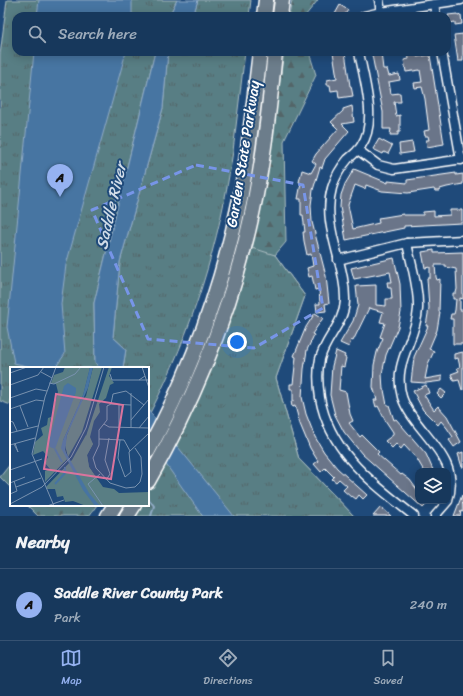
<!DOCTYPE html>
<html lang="en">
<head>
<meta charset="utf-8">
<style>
	body { margin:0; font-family:Sriracha,sans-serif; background:#244365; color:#f1f3f6 }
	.controls { position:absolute; right:12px; bottom:12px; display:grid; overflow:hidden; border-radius:8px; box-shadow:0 2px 10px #0003 }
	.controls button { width:36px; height:36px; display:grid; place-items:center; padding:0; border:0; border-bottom:1px solid #365272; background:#17385c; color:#f1f3f6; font:20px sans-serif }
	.you { position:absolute; left:237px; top:342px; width:14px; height:14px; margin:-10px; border:3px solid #fff; border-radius:50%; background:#1a73e8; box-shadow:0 0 0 6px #1a73e833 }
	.badge { display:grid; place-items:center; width:26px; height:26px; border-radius:50%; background:#95b2f1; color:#111; font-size:13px; font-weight:700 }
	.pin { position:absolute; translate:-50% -33px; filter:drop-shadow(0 1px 2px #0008) }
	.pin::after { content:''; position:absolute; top:21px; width:14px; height:12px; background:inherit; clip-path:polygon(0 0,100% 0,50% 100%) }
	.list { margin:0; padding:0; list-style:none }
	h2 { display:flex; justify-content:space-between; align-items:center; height:52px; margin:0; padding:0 16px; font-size:17px }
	h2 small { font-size:13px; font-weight:400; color:#9eacbb }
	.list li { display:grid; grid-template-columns:26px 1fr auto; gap:12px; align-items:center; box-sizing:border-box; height:72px; padding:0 16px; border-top:1px solid #365272 }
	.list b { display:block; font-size:15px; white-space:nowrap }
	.list p { margin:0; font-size:13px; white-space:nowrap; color:#9eacbb }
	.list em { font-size:13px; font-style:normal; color:#9eacbb }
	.icon { flex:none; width:22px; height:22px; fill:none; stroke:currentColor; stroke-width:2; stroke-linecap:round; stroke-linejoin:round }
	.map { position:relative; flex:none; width:463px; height:516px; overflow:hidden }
	.search { position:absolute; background:#17385c; box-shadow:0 2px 10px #0003; left:12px; right:12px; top:12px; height:44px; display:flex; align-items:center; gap:10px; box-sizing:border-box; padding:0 14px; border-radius:12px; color:#9eacbb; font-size:15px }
	.sheet { height:124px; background:#17385c }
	nav { display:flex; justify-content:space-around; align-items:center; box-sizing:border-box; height:56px; border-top:1px solid #365272; background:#17385c; font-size:11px; color:#9eacbb }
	nav a { display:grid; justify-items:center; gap:2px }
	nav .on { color:#95b2f1 }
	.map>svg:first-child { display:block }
</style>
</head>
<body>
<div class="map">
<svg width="463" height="516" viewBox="0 0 463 516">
	<defs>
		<pattern id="forest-firs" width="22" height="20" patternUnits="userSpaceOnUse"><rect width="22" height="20" fill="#597e84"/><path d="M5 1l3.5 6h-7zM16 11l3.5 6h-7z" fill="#526568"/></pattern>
		<pattern id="park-tufts" width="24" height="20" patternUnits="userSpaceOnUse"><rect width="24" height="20" fill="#597e84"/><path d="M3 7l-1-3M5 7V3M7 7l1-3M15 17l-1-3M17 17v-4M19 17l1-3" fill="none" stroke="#526568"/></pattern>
	</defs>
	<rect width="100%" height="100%" fill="#1f4a7a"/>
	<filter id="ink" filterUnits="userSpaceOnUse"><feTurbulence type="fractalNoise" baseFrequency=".025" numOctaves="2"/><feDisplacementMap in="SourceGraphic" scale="8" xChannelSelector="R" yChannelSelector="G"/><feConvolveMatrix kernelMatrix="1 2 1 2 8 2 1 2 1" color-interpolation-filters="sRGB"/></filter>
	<g filter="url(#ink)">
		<g fill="url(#forest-firs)" stroke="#acbec2">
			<path d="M 292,0 L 318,0 L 305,16 L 289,16 Z"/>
			<path d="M 284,52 L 309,52 L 316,75 L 284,141 L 286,242 L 275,255 L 305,296 L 276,378 L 299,459 L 352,514 L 349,516 L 211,366 L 264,192 Z"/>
			<path d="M 11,463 L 11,488 L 0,477 Z"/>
			<path d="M 27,505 L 97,505 L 89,516 L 38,516 Z"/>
		</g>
		<g fill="url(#park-tufts)" stroke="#acbec2">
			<path d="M 7,0 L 177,0 L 169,16 L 16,16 L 16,52 L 155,52 L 94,303 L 95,362 L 99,368 L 11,368 L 11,405 L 0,401 L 0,55 Z"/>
			<path d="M 198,0 L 251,0 L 249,16 L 193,16 Z"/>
			<path d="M 168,52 L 245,52 C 241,85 237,118 233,151 C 220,241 192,332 150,413 L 148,410 L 148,368 L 123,368 L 126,349 L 113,337 L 120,262 L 163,108 Z"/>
			<path d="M 249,247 L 275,255 L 305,296 L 276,378 L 299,459 L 354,516 L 129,516 L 137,505 L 148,505 L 148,490 Z"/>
		</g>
		<g fill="#4774a2" stroke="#91acc7">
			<path d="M 39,0 L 132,0 L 132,16 L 37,16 Z"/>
			<path d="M 177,0 L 198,0 L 193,16 L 169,16 Z"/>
			<path d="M 34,52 L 126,52 L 66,265 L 61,304 L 65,354 L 55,368 L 35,368 L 14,363 L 7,327 Z"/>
			<path d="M 155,52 L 168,52 L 163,108 L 120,262 L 113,337 L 126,349 L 123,368 L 99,368 L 95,362 L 94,303 Z"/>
			<path d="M 148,410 L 234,516 L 203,516 L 201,514 L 148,439 Z"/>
		</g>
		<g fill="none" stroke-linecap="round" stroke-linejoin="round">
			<path stroke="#91acc7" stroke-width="2" d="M 148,498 L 154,506 L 151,516"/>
		</g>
		<g fill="#6a7489" stroke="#fff">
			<path d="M 340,5 L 348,10 L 344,16 L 335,14 Z"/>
			<path d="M 457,14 L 458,16 L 461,15 L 462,24 L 455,25 L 455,22 L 450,23 L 448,15 Z"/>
			<path d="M 463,34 L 463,61 L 458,61 L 454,35 Z"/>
			<path d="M 333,52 L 345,52 L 350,86 L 351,86 L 353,96 L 339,98 L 338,90 L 331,91 L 330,85 L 327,85 L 327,80 L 337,78 Z"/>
			<path d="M 408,52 L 417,52 L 417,57 L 430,55 L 444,144 L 427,147 L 426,140 L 429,140 L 428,136 L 425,136 L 424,131 L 429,130 L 425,99 L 422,87 L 415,88 L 414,83 L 422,82 L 420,70 L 406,72 L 404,60 L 409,59 Z"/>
			<path d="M 381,53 L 383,69 L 387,69 L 389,76 L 399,74 L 400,80 L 389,82 L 391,94 L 400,93 L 401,102 L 394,102 L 396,116 L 400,115 L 400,132 L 398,132 L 398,135 L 390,135 L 391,129 L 383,129 L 383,112 L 372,55 Z"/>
			<path d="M 352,106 L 354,122 L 342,124 L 349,131 L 325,159 L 322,168 L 320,167 L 313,190 L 311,205 L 312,222 L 326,276 L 329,303 L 325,304 L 326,311 L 317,312 L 316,304 L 320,304 L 319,289 L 315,290 L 312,276 L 309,277 L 307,268 L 313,266 L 311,254 L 307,255 L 304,241 L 303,232 L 305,232 L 303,215 L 301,215 L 301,199 L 298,199 L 301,183 L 299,182 L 302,170 L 311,173 L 316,164 L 312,161 L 316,154 L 338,129 L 331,122 L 343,111 L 343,109 Z"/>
			<path d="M 379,139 L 392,146 L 388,154 L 384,152 L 383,154 L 373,149 Z"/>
			<path d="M 412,142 L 414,152 L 400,154 L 399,144 Z"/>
			<path d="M 354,169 L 388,183 L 388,181 L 407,183 L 407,180 L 456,173 L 456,175 L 463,174 L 463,184 L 447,187 L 440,189 L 440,191 L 435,191 L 434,189 L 408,193 L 382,191 L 366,185 L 365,189 L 355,185 L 348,205 L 353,229 L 379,223 L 378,218 L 385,217 L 403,214 L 403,215 L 423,215 L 423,212 L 434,211 L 434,216 L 450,215 L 450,210 L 462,210 L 462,223 L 404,226 L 404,228 L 346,240 L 340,207 L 341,195 L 345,184 Z"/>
			<path d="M 434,250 L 434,253 L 463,252 L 463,299 L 460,298 L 460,310 L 463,310 L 463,344 L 453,344 L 453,319 L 450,319 L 451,314 L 454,314 L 455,310 L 456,299 L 453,299 L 453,293 L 456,293 L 457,289 L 456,269 L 446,267 L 446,265 L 435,265 L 436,277 L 437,280 L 440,279 L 439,312 L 440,312 L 437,330 L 429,349 L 434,351 L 428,364 L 425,379 L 442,376 L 442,381 L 426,383 L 411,382 L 414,357 L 428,326 L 426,326 L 429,308 L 427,278 L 430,278 L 430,267 L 425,268 L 422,252 Z"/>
			<path d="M 394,258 L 400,284 L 401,312 L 398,327 L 386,355 L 382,374 L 383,390 L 384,390 L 387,405 L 389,405 L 394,420 L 396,419 L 426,454 L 433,470 L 430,471 L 424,471 L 417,459 L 404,445 L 401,449 L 396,444 L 392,448 L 385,441 L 393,435 L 393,432 L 385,420 L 378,406 L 376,407 L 374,400 L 377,400 L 373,387 L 374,365 L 377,352 L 383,338 L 380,337 L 385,323 L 380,322 L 383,312 L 369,308 L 353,341 L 351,340 L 349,347 L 340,343 L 353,321 L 358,305 L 356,286 L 376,285 L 376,305 L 386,306 L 386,299 L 392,299 L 391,288 L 388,288 L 387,282 L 392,282 L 390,272 L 354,279 L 351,268 Z"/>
			<path d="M 315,313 L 323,318 L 312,334 L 314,335 L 307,350 L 304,369 L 302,397 L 306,414 L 315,437 L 324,452 L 337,468 L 367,495 L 363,499 L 359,495 L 356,499 L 352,496 L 351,497 L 343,490 L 347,486 L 339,479 L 336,482 L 332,479 L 334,477 L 325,468 L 321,472 L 314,464 L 318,461 L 310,448 L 300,424 L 295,406 L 292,407 L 291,401 L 293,401 L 293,389 L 290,389 L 290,384 L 293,384 L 296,357 L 294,356 L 306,327 Z"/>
			<path d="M 336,351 L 345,355 L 344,357 L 346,358 L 344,367 L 341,366 L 339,390 L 346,392 L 350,414 L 353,421 L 349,423 L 360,437 L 362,435 L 379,452 L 377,454 L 401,475 L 402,474 L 410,480 L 418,491 L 418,501 L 430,501 L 423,508 L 362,454 L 344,432 L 335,415 L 330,395 L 332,366 Z"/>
			<path d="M 463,352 L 463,390 L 462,390 L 459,380 L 454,381 L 451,374 L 459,371 L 457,368 L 460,367 L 458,358 L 454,359 L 454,354 Z"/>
			<path d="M 426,385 L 429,393 L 424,395 L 434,410 L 438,406 L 447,416 L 461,442 L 454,447 L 449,440 L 453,437 L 447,428 L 441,421 L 438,425 L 423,410 L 413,391 Z"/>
			<path d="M 441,389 L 446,393 L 441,398 L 437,394 Z"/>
			<path d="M 463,452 L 463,467 L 462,467 L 458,454 Z"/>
			<path d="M 462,495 L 463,512 L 461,511 L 460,516 L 454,516 Z"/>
			<path d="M 381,507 L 391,516 L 373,516 Z"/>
		</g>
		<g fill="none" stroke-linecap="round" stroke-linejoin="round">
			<defs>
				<g id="street">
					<path d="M 379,0 L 381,12"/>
					<path d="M 434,4 L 436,16"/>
					<path d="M 364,16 L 381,12 L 461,0"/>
					<path d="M 359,52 C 364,80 378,122 361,146 C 358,151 353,155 348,159 C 341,167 335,177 332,188 C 321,226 346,263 345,301 C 344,324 325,338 320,359 C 317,372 318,385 320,398 C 330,453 373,483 414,516"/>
					<path d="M 442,52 L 461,160"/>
					<path d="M 358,150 L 378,165 L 394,169 L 463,159"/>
					<path d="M 407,243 C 411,264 419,288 418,309 C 416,341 392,362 402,397 C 414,433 463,457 448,500"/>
					<path d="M 338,260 L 407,243 L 463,240"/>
					<path d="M 435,516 L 448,501"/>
				</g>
				<g id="highway">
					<path d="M 264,16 L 266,0"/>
					<path d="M 280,16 L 282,0"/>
					<path d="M 148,451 C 191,372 222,287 240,199 C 249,150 254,101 260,52"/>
					<path d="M 148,481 C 203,385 242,281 260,172 C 267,132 271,92 275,52"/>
					<path d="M 108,516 L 115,505"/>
					<path d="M 127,516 L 134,505"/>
				</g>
			</defs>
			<use href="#street" stroke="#fff" stroke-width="11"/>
			<use href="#highway" stroke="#fff" stroke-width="17"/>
			<use href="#street" stroke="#1f4a7a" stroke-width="8"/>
			<use href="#highway" stroke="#6c7d8b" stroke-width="14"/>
		</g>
	</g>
	<path fill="none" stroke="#7795e8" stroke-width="3" stroke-dasharray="8 5" stroke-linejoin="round" d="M 196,165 L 303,185 L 323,308 L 254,348 L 148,339 L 92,210 Z"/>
	<g text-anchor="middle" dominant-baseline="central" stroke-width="4" stroke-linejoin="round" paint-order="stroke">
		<g font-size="15" fill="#fff" stroke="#1f4a7a">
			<text transform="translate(243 154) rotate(-81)">Garden State Parkway</text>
		</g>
		<g font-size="16" font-style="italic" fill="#d1dce8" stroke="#1f4a7a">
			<text transform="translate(111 206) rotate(-77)">Saddle River</text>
		</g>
	</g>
	<g transform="translate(10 367)">
		<rect width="139" height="139" fill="#1f4a7a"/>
		<path d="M 80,0 L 73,28 L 53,73 L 57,92 L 35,115 L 35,104 L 40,102 L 35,96 L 38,90 L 33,84 L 23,88 L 25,75 L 33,68 L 31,61 L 37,58 L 38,51 L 41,50 L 40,56 L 70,22 ZM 99,0 L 102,0 L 99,9 L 104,16 L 100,18 L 96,31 L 89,37 L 90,45 L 84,54 L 80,70 L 83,77 L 77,88 L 79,100 L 85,109 L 78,113 L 75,72 Z" fill="#597e84"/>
		<path d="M 55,0 L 80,0 L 73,28 L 53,73 L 57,92 L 54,95 L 34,81 L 48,25 L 46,17 L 41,16 L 44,8 L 53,5 ZM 83,0 L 92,0 L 72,65 L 58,90 L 55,78 L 57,68 L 69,37 L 76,29 ZM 76,68 L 83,77 L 77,88 L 79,100 L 93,120 L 104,122 L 109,126 L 139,125 L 139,139 L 76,139 L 63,134 L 55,135 L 53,129 L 47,130 L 45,122 L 37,122 L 36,120 L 62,93 Z" fill="#597e84"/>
		<path d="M 80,0 L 83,0 L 78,21 L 57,68 L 55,84 L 79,126 L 90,139 L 85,139 L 73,123 L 51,81 L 53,73 L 73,28 ZM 58,16 L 66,21 L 66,25 L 45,82 L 40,80 L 39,74 L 54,19 Z" fill="#4774a2"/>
		<path fill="none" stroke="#4774a2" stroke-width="2" d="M 45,82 L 52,95M 45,117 L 55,106 L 55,100"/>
		<path fill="none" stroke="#7992af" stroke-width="1" d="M 132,0 L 139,21M 31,5 L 42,11M 0,6 L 17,0M 100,7 L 102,13 L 129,13M 135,9 L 129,13 L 139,13M 39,16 L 44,17 L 65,7 L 71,0M 0,18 L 28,8 L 34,0M 121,26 L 121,61M 0,31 L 26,22 L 37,24M 101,37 L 97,39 L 97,53 L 89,63 L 89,78 L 83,91 L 86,101 L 100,116 L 116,121 L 125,120 L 130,115 L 132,107 L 131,90 L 125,81M 101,37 L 103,27 L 116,24 L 134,38M 101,37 L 121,38M 109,37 L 109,61M 10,39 L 18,60M 0,42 L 26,33 L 34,34M 121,53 L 139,32M 0,54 L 3,55 L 7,64M 94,57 L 99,60 L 139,61M 129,61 L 139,49M 0,66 L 28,59M 89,72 L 114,73 L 120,84M 110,73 L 108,91 L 115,110M 4,77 L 8,85 L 5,76M 0,78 L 25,71M 0,103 L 32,92M 90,107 L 78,117 L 93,139M 115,110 L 121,105 L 119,85 L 139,66M 96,113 L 100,107 L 95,93 L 99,71M 0,116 L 15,110M 6,120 L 31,111M 0,127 L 7,124 L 4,114M 0,137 L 32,120 L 61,90 L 76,61 L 94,0M 37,139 L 54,133M 44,139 L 22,87 L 35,30 L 46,0"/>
		<path fill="#da749d" fill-opacity="0.15" stroke="#da749d" stroke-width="2" d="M 46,27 L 113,38 L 101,112 L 34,102 Z"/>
		<rect width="139" height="139" fill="none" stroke="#fff" stroke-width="2"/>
	</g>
</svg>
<div class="controls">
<button><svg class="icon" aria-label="layers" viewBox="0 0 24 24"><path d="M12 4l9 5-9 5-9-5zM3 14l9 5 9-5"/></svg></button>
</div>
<div class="you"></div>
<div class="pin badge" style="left:60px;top:197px">A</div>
<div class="search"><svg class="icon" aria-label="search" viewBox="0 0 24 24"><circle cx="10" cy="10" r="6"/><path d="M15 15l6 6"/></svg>Search here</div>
</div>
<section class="sheet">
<h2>Nearby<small></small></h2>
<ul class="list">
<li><span class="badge">A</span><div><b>Saddle River County Park</b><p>Park</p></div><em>240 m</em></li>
</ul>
</section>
<nav>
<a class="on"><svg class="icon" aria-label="map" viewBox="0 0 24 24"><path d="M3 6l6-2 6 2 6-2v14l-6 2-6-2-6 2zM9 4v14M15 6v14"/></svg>Map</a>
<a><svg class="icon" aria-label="directions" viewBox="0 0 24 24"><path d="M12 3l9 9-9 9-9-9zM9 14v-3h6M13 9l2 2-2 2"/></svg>Directions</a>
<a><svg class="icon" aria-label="saved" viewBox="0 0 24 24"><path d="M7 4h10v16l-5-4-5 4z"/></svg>Saved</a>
</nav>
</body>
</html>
